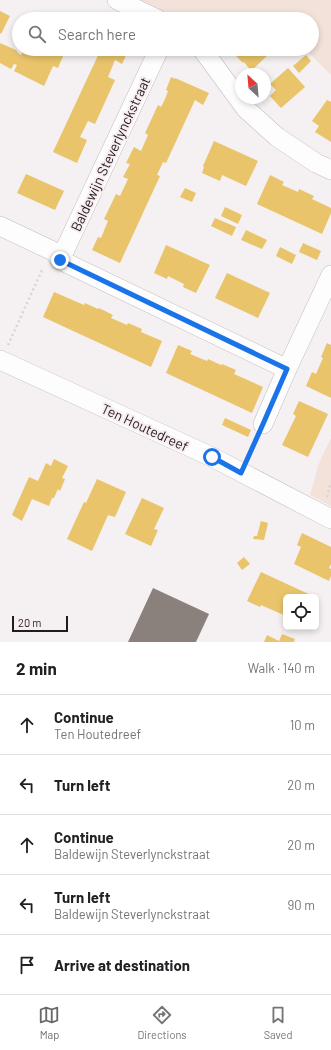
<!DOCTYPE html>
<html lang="en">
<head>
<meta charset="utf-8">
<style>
	body { margin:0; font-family:Barlow,sans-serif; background:#f2f2f2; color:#202124 }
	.controls { position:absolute; right:12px; bottom:12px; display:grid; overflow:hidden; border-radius:6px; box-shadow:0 2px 6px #0003 }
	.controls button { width:36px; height:36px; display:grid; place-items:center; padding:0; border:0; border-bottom:1px solid #e0e0e0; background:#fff; color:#202124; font:20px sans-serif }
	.compass { position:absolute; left:235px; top:68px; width:36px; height:36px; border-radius:50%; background:#fff; box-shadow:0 2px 6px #0003; rotate:334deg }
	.scale { position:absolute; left:12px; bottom:10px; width:56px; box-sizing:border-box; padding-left:4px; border:2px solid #211d1f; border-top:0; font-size:11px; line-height:14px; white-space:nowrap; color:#211d1f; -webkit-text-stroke:3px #f8edf1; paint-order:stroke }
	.stop { position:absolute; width:12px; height:12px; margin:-9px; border:3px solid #1a73e8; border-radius:50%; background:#fff }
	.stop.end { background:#1a73e8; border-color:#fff; box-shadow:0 1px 4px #0008 }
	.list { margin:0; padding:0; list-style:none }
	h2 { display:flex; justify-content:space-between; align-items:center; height:52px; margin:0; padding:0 16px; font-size:17px }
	h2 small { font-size:13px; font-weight:400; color:#757577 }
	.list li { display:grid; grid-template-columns:26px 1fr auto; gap:12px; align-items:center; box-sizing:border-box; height:60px; padding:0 16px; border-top:1px solid #e0e0e0 }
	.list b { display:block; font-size:15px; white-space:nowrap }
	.list p { margin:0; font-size:13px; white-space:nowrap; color:#757577 }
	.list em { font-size:13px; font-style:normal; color:#757577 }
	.icon { flex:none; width:22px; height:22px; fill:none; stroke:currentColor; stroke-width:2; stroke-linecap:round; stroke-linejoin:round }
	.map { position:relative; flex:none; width:331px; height:642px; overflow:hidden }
	.search { position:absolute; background:#fff; box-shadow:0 2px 6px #0003; left:12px; right:12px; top:12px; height:44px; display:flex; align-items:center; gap:10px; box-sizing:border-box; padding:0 14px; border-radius:22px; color:#757577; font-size:15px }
	.sheet { height:352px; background:#fff }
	nav { display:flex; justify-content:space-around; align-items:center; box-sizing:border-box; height:56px; border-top:1px solid #e0e0e0; background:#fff; font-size:11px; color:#757577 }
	nav a { display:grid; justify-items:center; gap:2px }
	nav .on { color:#6b6769 }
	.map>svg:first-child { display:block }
</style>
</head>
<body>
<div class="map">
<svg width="331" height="642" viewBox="0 0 331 642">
	<rect width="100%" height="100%" fill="#f5f0f2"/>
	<g fill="#f2e2da">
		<path d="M 137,0 L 331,0 L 331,75 L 305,49 L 312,49 L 312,19 L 279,19 L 272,11 L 262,19 L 175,19 Z"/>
		<path d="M 331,438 L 331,506 L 310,495 L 319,463 Z"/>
	</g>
	<g fill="#e9c46a">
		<path d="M 0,11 L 10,16 L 1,34 L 0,33 Z"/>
		<path d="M 0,43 L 16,50 L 18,53 L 21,55 L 24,49 L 66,49 L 58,68 L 53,66 L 44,86 L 14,71 L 17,65 L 14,64 L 11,69 L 0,63 Z"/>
		<path d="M 101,49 L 129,49 L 122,64 L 115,60 L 108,77 L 115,80 L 95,124 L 88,121 L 80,137 L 87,140 L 77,163 L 53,152 Z"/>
		<path d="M 244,49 L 268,49 L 271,52 L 251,71 L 244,62 L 243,63 L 236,56 Z"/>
		<path d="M 306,55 L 311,61 L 299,73 L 293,66 Z"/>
		<path d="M 288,68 L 305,87 L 281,108 L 270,96 L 276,90 L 270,84 Z"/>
		<path d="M 171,77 L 175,79 L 175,78 L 209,93 L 203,105 L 195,100 L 166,163 L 163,162 L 157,175 L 160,176 L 120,263 L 92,250 L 98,237 L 101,238 L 108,221 L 104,219 L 116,194 L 120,196 L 128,179 L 123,177 L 130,164 L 126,163 L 134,147 L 141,151 L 148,135 L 145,133 L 158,105 L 161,107 L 165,99 L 168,91 L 166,90 Z"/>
		<path d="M 327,100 L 331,102 L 331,142 L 315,132 L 319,126 L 312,121 Z"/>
		<path d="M 214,141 L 258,161 L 246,186 L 222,175 L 220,181 L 202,173 L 204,167 L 203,166 Z"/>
		<path d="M 26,174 L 64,191 L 55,210 L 17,193 Z"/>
		<path d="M 270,175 L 284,182 L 282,185 L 298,192 L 299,189 L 314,196 L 312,199 L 331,208 L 331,213 L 322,234 L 257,204 Z"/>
		<path d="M 185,188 L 196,193 L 192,202 L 180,197 Z"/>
		<path d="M 225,207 L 242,215 L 238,224 L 221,216 Z"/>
		<path d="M 215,218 L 236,227 L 232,236 L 211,226 Z"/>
		<path d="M 246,230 L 267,240 L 262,249 L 241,240 Z"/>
		<path d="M 303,243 L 321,251 L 317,260 L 299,252 Z"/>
		<path d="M 166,245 L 210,265 L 196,293 L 183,287 L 184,284 L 168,276 L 167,279 L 154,273 Z"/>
		<path d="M 280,247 L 296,255 L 292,264 L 276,256 Z"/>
		<path d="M 227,273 L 270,293 L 258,318 L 215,298 Z"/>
		<path d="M 54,292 L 84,305 L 85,303 L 98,309 L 99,308 L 113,315 L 111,318 L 127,325 L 128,323 L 142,329 L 141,332 L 162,341 L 151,367 L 43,317 Z"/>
		<path d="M 327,343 L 331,345 L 331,398 L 306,386 L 312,372 L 316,374 L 323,358 L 321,357 Z"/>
		<path d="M 178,345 L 192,351 L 190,354 L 207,361 L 208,359 L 221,365 L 222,364 L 236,370 L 234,374 L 263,387 L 252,413 L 166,373 Z"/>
		<path d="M 299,401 L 328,414 L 308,457 L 282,445 L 296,416 L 293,414 Z"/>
		<path d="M 225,418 L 251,430 L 248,437 L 222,425 Z"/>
		<path d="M 54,459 L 68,466 L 62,478 L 65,479 L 60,491 L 58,489 L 54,498 L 52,498 L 49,506 L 32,499 L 22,521 L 12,515 L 29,477 L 38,481 L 46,463 L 51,466 Z"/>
		<path d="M 97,479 L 126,492 L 115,517 L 108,515 L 92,551 L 67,539 L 84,502 L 86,503 Z"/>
		<path d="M 142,498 L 164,508 L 154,529 L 158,530 L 151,546 L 125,534 Z"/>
		<path d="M 261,521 L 268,523 L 264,540 L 253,539 L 254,536 L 257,536 Z"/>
		<path d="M 302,533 L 331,547 L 331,564 L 329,568 L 331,569 L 331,576 L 329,581 L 294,564 L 301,547 L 297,545 Z"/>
		<path d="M 244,557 L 250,564 L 242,570 L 237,563 Z"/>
		<path d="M 261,572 L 315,597 L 286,597 L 286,616 L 261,605 L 260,607 L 247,601 Z"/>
		<path d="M 282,634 L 295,639 L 294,642 L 264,642 L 267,635 L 279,641 Z"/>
	</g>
	<path fill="#8a817c" d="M 153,588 L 209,614 L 196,642 L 128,642 Z"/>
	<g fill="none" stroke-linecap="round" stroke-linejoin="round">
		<defs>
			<g id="minor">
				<path d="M 117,0 L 157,19"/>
				<path d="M 159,49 L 60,260 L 287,369 L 331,275"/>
				<path d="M 202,49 L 246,109 L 277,137 L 316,163 L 331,170"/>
				<path d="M 0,226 L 55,252 L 60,260"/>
				<path d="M 0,360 L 212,457 L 331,519"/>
				<path d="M 263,424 L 287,369"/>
			</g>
		</defs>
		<use href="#minor" stroke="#c2bec0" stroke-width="20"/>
		<g stroke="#d6d5d6" stroke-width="2.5" stroke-dasharray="2 3" stroke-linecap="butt">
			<path d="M 8,345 L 43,268"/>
			<path d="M 249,457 L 256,441"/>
			<path d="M 327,497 L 331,482"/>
		</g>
		<use href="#minor" stroke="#fefdfd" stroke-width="19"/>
	</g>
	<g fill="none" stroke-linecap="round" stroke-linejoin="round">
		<path stroke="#1a73e8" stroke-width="5" d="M 60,260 L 287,369 L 263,424 L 241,473 L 212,457"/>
	</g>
	<g text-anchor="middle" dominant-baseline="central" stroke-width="4" stroke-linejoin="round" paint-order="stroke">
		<g font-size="14" fill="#211d1f" stroke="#f8edf1">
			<text transform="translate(110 154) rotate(-65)">Baldewijn Steverlynckstraat</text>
			<text transform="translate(145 427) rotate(25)">Ten Houtedreef</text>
		</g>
	</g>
</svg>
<div class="controls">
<button><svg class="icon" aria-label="locate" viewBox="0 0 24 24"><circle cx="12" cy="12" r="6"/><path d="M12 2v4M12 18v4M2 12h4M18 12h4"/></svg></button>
</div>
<svg class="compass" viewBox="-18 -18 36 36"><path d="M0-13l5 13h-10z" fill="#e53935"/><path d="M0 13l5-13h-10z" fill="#757577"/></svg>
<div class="scale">20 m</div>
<div class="stop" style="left:212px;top:457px"></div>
<div class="stop end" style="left:60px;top:260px"></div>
<div class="search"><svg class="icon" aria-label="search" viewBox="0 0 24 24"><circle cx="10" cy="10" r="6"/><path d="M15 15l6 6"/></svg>Search here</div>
</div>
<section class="sheet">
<h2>2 min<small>Walk · 140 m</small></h2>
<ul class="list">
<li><svg class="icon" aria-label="ahead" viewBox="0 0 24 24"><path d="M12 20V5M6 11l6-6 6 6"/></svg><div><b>Continue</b><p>Ten Houtedreef</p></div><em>10 m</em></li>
<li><svg class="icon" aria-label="left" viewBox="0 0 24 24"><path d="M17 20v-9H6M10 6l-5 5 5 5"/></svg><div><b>Turn left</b></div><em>20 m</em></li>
<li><svg class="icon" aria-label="ahead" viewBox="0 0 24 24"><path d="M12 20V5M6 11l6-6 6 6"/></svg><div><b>Continue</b><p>Baldewijn Steverlynckstraat</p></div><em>20 m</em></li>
<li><svg class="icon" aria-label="left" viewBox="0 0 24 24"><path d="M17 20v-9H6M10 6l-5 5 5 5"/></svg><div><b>Turn left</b><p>Baldewijn Steverlynckstraat</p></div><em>90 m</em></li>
<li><svg class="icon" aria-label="arrive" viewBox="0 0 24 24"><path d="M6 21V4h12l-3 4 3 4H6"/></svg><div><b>Arrive at destination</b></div></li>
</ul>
</section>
<nav>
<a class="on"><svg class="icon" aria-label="map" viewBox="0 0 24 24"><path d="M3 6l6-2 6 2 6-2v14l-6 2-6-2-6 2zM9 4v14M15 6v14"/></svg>Map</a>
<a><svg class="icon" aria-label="directions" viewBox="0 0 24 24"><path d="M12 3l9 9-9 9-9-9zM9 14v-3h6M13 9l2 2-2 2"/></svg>Directions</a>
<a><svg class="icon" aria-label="saved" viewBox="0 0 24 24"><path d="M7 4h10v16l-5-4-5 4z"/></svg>Saved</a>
</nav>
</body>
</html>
